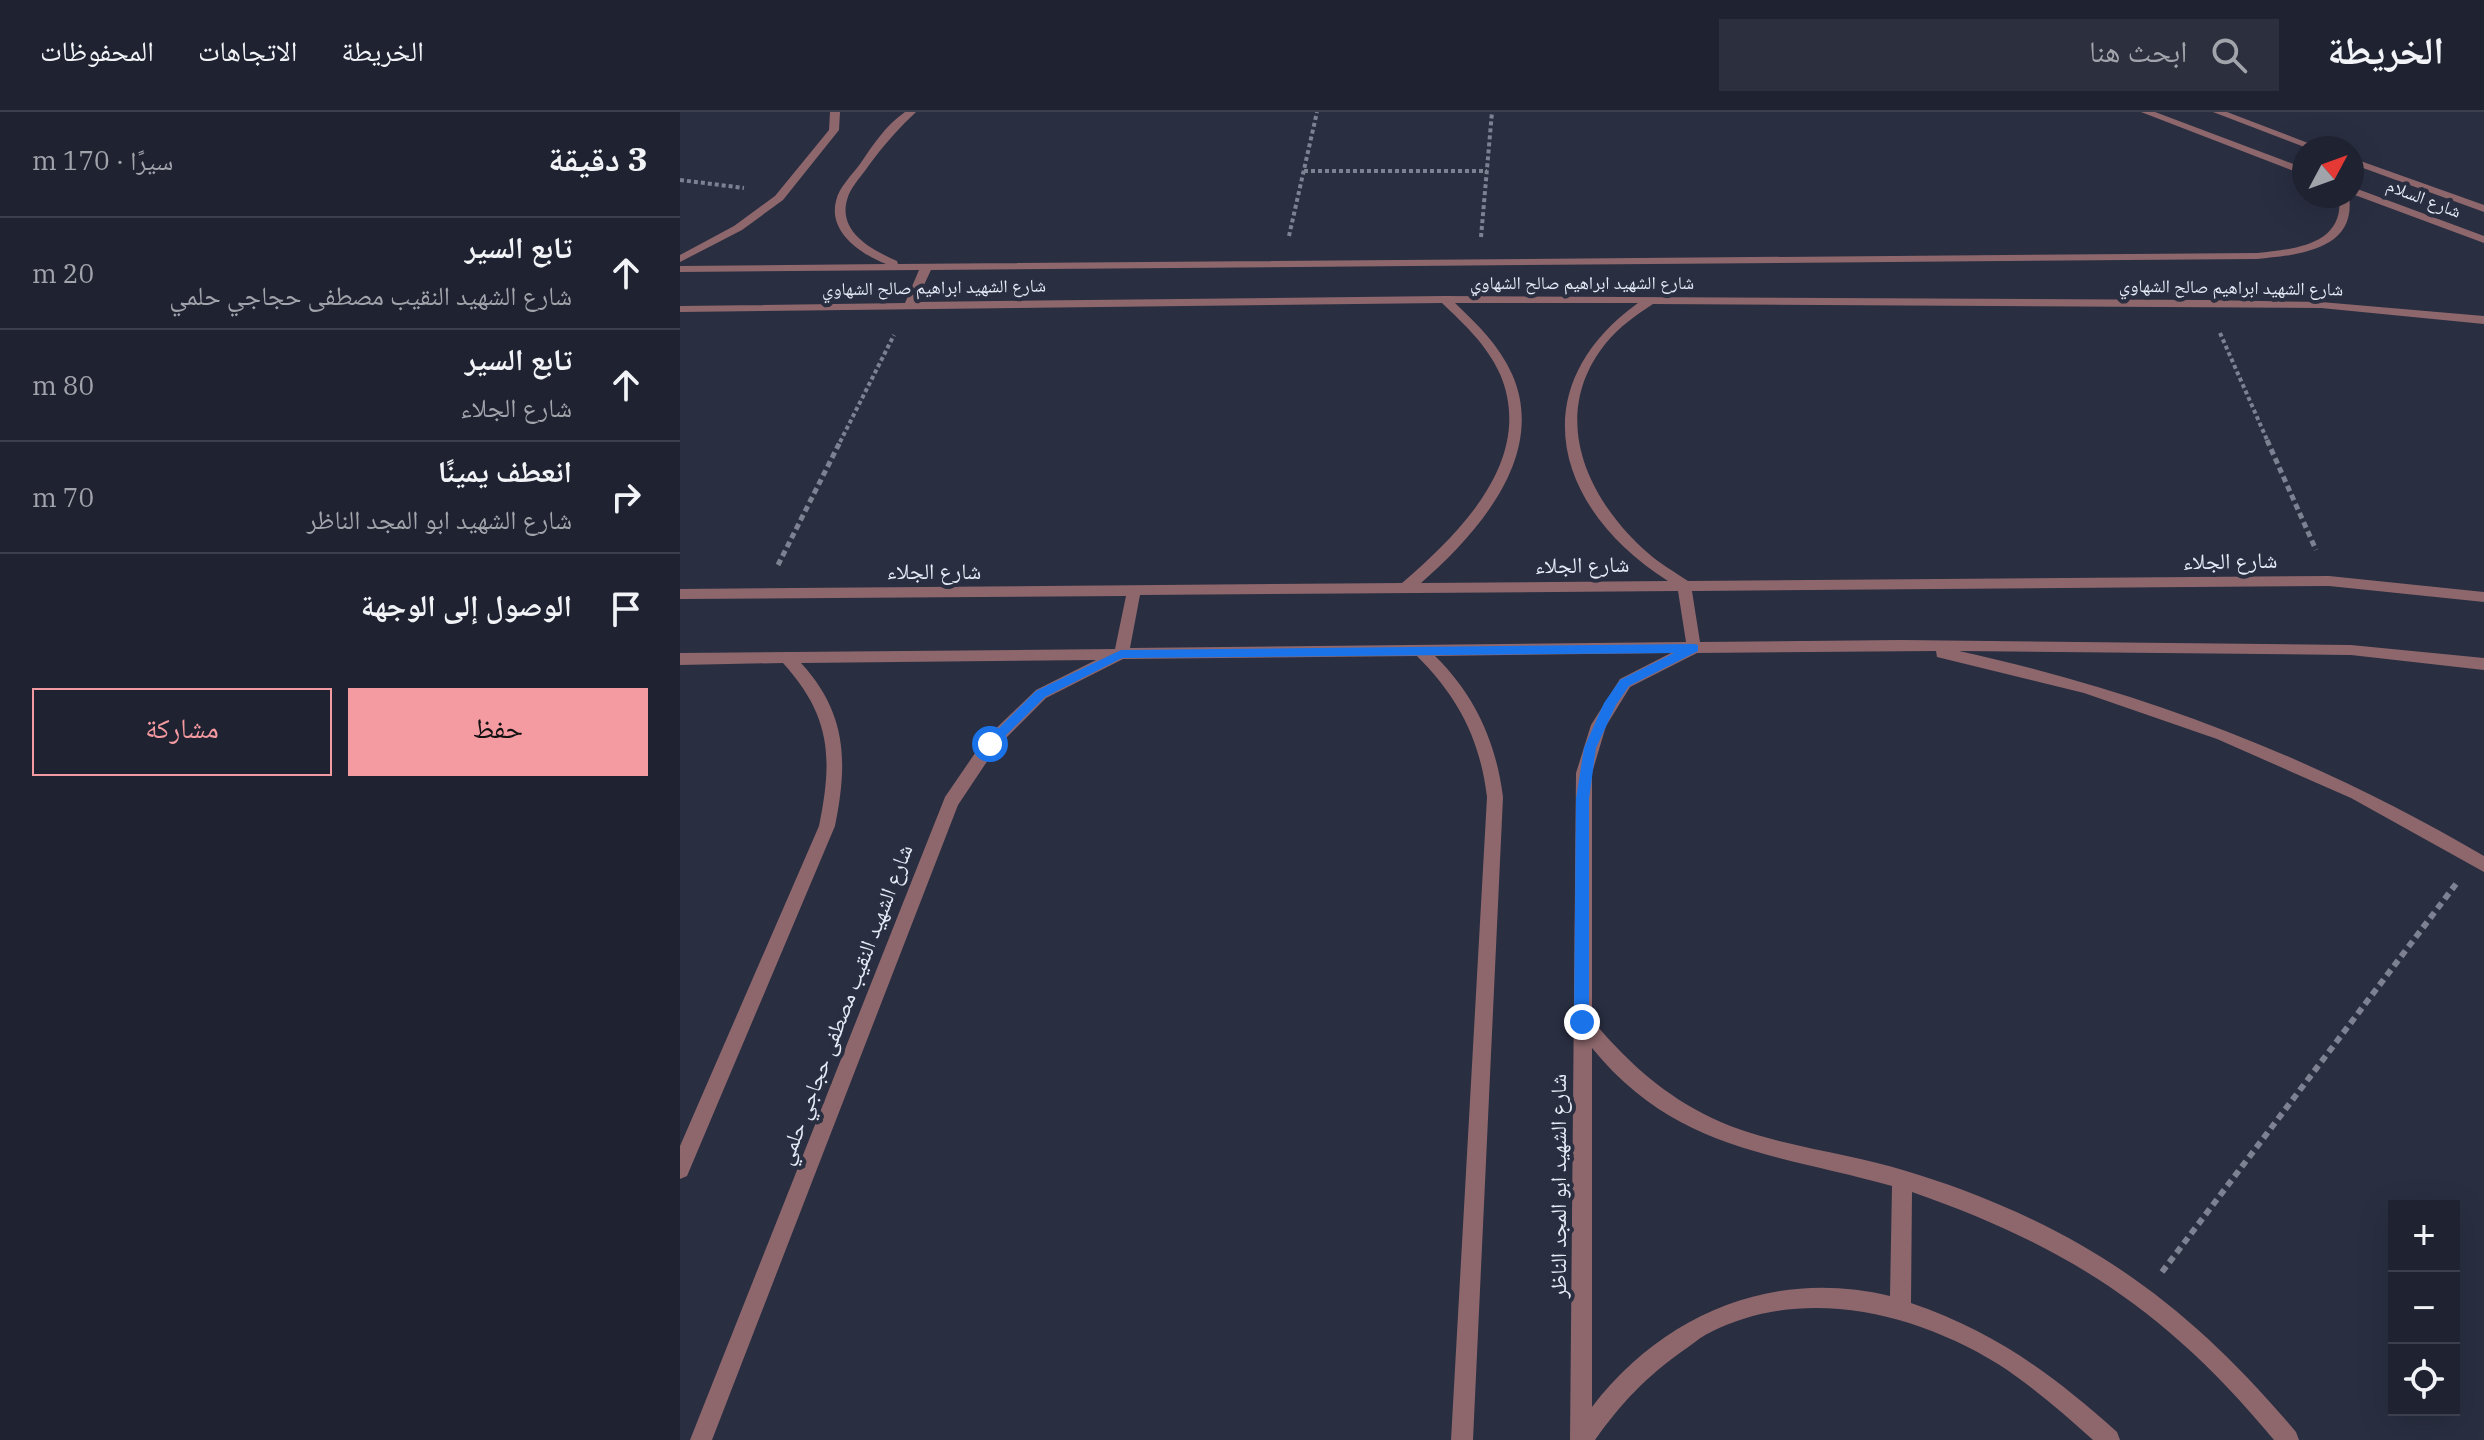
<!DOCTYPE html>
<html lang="ar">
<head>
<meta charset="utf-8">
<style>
	body { margin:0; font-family:"IBM Plex Serif","Noto Naskh Arabic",serif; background:#2c2f3d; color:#f1f3f6; direction:rtl }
	.controls { position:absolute; right:24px; bottom:24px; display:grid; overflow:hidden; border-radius:0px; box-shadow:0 8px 32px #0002 }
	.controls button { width:72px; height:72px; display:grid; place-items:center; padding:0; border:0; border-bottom:2px solid #3c3f4d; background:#1f2231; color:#f1f3f6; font:40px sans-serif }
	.compass { position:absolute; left:1612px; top:24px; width:72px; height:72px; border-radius:50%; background:#1f2231; box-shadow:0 8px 32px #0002; rotate:49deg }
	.stop { position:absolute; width:24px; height:24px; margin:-18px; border:6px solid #1a73e8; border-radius:50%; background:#fff }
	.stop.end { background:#1a73e8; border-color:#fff; box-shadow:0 2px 8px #0008 }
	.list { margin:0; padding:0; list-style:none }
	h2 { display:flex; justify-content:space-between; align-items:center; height:104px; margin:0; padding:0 32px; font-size:34px }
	h2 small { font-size:26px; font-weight:400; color:#a1a4ab }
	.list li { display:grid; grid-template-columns:52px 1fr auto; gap:24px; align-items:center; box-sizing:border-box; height:112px; padding:0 32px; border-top:2px solid #3c3f4d }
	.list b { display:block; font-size:30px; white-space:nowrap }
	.list p { margin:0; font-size:26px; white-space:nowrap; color:#a1a4ab }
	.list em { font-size:26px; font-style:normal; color:#a1a4ab }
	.actions { display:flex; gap:16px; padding:24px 32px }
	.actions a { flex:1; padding:18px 0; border:2px solid #f49aa1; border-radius:0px; text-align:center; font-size:28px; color:#f49aa1 }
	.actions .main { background:#f49aa1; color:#111 }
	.icon { flex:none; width:44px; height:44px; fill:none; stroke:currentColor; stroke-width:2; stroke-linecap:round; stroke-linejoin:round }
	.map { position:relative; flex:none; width:1804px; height:1328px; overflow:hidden; direction:ltr }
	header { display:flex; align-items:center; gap:48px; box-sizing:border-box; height:112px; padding:0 40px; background:#1f2231; border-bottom:2px solid #3c3f4d }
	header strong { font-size:38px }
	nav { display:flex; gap:44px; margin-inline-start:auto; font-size:28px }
	.search { width:560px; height:72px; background:#2c2f3d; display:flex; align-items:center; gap:20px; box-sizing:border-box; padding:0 28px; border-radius:0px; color:#a1a4ab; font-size:30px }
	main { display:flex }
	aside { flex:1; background:#1f2231 }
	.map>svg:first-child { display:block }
</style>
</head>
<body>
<header>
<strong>الخريطة</strong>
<div class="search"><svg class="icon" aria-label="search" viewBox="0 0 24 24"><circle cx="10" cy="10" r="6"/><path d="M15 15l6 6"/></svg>ابحث هنا</div>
<nav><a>الخريطة</a><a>الاتجاهات</a><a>المحفوظات</a></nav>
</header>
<main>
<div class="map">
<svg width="1804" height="1328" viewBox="0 0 1804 1328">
	<rect width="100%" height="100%" fill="#292e41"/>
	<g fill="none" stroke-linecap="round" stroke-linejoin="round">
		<g stroke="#7d8192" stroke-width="4" stroke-dasharray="4 3" stroke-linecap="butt">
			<path d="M 624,59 L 807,59"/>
			<path d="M 0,68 L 64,76"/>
			<path d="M 609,124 L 637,0"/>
			<path d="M 801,125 L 812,0"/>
			<path d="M 1540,221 L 1588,330"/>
			<path d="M 160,330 L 214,223"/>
		</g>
		<g stroke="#7d8192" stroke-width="5" stroke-dasharray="6 4" stroke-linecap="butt">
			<path d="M 1587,328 L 1636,438"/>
			<path d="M 98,453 L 161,328"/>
		</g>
		<path stroke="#7d8192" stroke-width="6" stroke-dasharray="7 5" stroke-linecap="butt" d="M 1482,1160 L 1776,772"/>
		<g fill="#8d676c" fill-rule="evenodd">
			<path d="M 150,0 L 160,0 L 159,18 L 103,88 L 62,118 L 0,150 L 0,143 L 54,114 L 95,84 L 149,18 Z"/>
			<path d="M 225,0 L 236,0 C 215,20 204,33 187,56 C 180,66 170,76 167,88 C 158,120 192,138 217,149 L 218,152 L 1577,141 C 1615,137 1665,133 1659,84 L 1669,84 C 1677,138 1618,143 1577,147 L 251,158 L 236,190 L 765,184 L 1526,188 L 1641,190 L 1804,204 L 1804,212 L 1641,196 L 973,192 C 956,203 939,215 926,231 C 868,303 906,387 968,441 C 980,452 995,460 1008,469 L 1649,464 L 1804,480 L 1804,490 L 1649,474 L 1012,479 L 1020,530 L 1221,528 L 1671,533 L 1804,546 L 1804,558 L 1671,543 L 1279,539 C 1467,580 1638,647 1804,744 L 1804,760 L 1671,686 L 1537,627 L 1404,581 L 1257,545 L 1256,539 L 1017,541 L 950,575 L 926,614 L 912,661 L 912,908 C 944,946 978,978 1022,1001 C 1067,1025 1118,1033 1167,1044 C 1206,1052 1245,1064 1283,1078 C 1426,1132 1518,1204 1616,1320 L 1619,1328 L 1594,1328 C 1487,1199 1389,1135 1232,1080 L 1231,1191 C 1315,1220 1371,1261 1437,1320 L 1440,1328 L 1413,1328 C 1383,1301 1352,1274 1318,1252 C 1234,1200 1121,1173 1029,1221 C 1020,1225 1012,1233 1004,1238 C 966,1265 942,1290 915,1328 L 890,1328 L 896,661 L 911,613 L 940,567 L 991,541 L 755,544 C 795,583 816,630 823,685 L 793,1328 L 771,1328 L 807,685 C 800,627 778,585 737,544 L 443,547 L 366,586 L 316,636 L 278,693 L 32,1328 L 10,1328 L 265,685 L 304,628 L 356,578 L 416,548 L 121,551 C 167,601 168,650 155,714 L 7,1064 L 0,1067 L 0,1034 L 139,714 C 153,646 151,604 103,551 L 0,553 L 0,541 L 435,537 L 446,484 L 0,487 L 0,477 L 722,471 C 780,421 856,347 820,262 C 807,233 784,212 762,191 L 0,200 L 0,194 L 225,191 L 239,158 L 0,160 L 0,154 L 206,152 C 181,142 148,120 156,89 C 159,75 172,63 180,52 C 193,33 205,14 225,0 ZM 775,191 L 958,191 C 839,277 877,399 988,469 L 741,471 C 797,422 868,343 832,262 C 819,233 797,212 775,191 ZM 998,479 L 1006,530 L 450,536 L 460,483 ZM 912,936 C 996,1039 1095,1041 1212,1074 L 1210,1184 C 1094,1156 984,1201 912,1295 Z"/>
			<path d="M 1461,0 L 1475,0 L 1624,56 L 1624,63 Z"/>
			<path d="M 1533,0 L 1547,0 L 1641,36 L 1627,36 Z"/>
			<path d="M 1672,46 L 1804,93 L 1804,100 L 1672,52 Z"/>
			<path d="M 1672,75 L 1804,124 L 1804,131 L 1672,82 Z"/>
		</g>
	</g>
	<path fill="#1a73e8" d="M 1014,532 L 1018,533 L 1018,539 L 949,574 L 936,593 L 916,636 L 909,687 L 909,910 L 902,916 L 894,910 L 896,687 L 904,636 L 924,591 L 940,568 L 994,541 L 442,546 L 365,585 L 314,635 L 305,635 L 303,632 L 356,579 L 441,538 Z"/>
	<g text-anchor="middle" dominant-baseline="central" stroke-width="8" stroke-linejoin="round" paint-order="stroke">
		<g font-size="18" fill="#e6eaf7" stroke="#292e41">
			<text transform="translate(1744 86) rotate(21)">شارع السلام</text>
			<text x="902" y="170">شارع الشهيد ابراهيم صالح الشهاوي</text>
			<text transform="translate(254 175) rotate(-1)">شارع الشهيد ابراهيم صالح الشهاوي</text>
			<text transform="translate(1551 175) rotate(1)">شارع الشهيد ابراهيم صالح الشهاوي</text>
		</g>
		<g font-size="22" fill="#e6eaf7" stroke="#292e41">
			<text transform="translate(1550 448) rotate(-1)">شارع الجلاء</text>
			<text transform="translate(902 452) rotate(-1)">شارع الجلاء</text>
			<text x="254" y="458">شارع الجلاء</text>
			<text transform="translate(164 892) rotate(-69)">شارع الشهيد النقيب مصطفى حجاجي حلمي</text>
			<text transform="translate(877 1074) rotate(-90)">شارع الشهيد ابو المجد الناظر</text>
		</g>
	</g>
</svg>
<div class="controls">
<button>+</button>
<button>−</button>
<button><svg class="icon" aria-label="locate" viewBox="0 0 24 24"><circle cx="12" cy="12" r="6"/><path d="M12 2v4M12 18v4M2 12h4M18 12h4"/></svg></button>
</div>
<svg class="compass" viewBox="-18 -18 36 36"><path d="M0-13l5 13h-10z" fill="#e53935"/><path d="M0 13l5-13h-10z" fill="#a1a4ab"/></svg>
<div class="stop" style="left:310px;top:632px"></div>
<div class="stop end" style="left:902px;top:910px"></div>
</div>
<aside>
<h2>3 دقيقة<small>سيرًا · 170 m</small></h2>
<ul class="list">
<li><svg class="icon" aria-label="ahead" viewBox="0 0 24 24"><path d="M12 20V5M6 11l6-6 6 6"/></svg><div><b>تابع السير</b><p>شارع الشهيد النقيب مصطفى حجاجي حلمي</p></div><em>20 m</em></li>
<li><svg class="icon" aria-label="ahead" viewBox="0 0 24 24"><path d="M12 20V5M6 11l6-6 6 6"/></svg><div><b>تابع السير</b><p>شارع الجلاء</p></div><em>80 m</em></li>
<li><svg class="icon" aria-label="right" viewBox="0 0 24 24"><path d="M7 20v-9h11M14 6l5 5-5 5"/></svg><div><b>انعطف يمينًا</b><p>شارع الشهيد ابو المجد الناظر</p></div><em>70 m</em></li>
<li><svg class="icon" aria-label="arrive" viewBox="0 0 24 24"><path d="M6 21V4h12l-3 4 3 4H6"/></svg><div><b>الوصول إلى الوجهة</b></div></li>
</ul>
<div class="actions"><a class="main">حفظ</a><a>مشاركة</a></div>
</aside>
</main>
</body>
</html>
